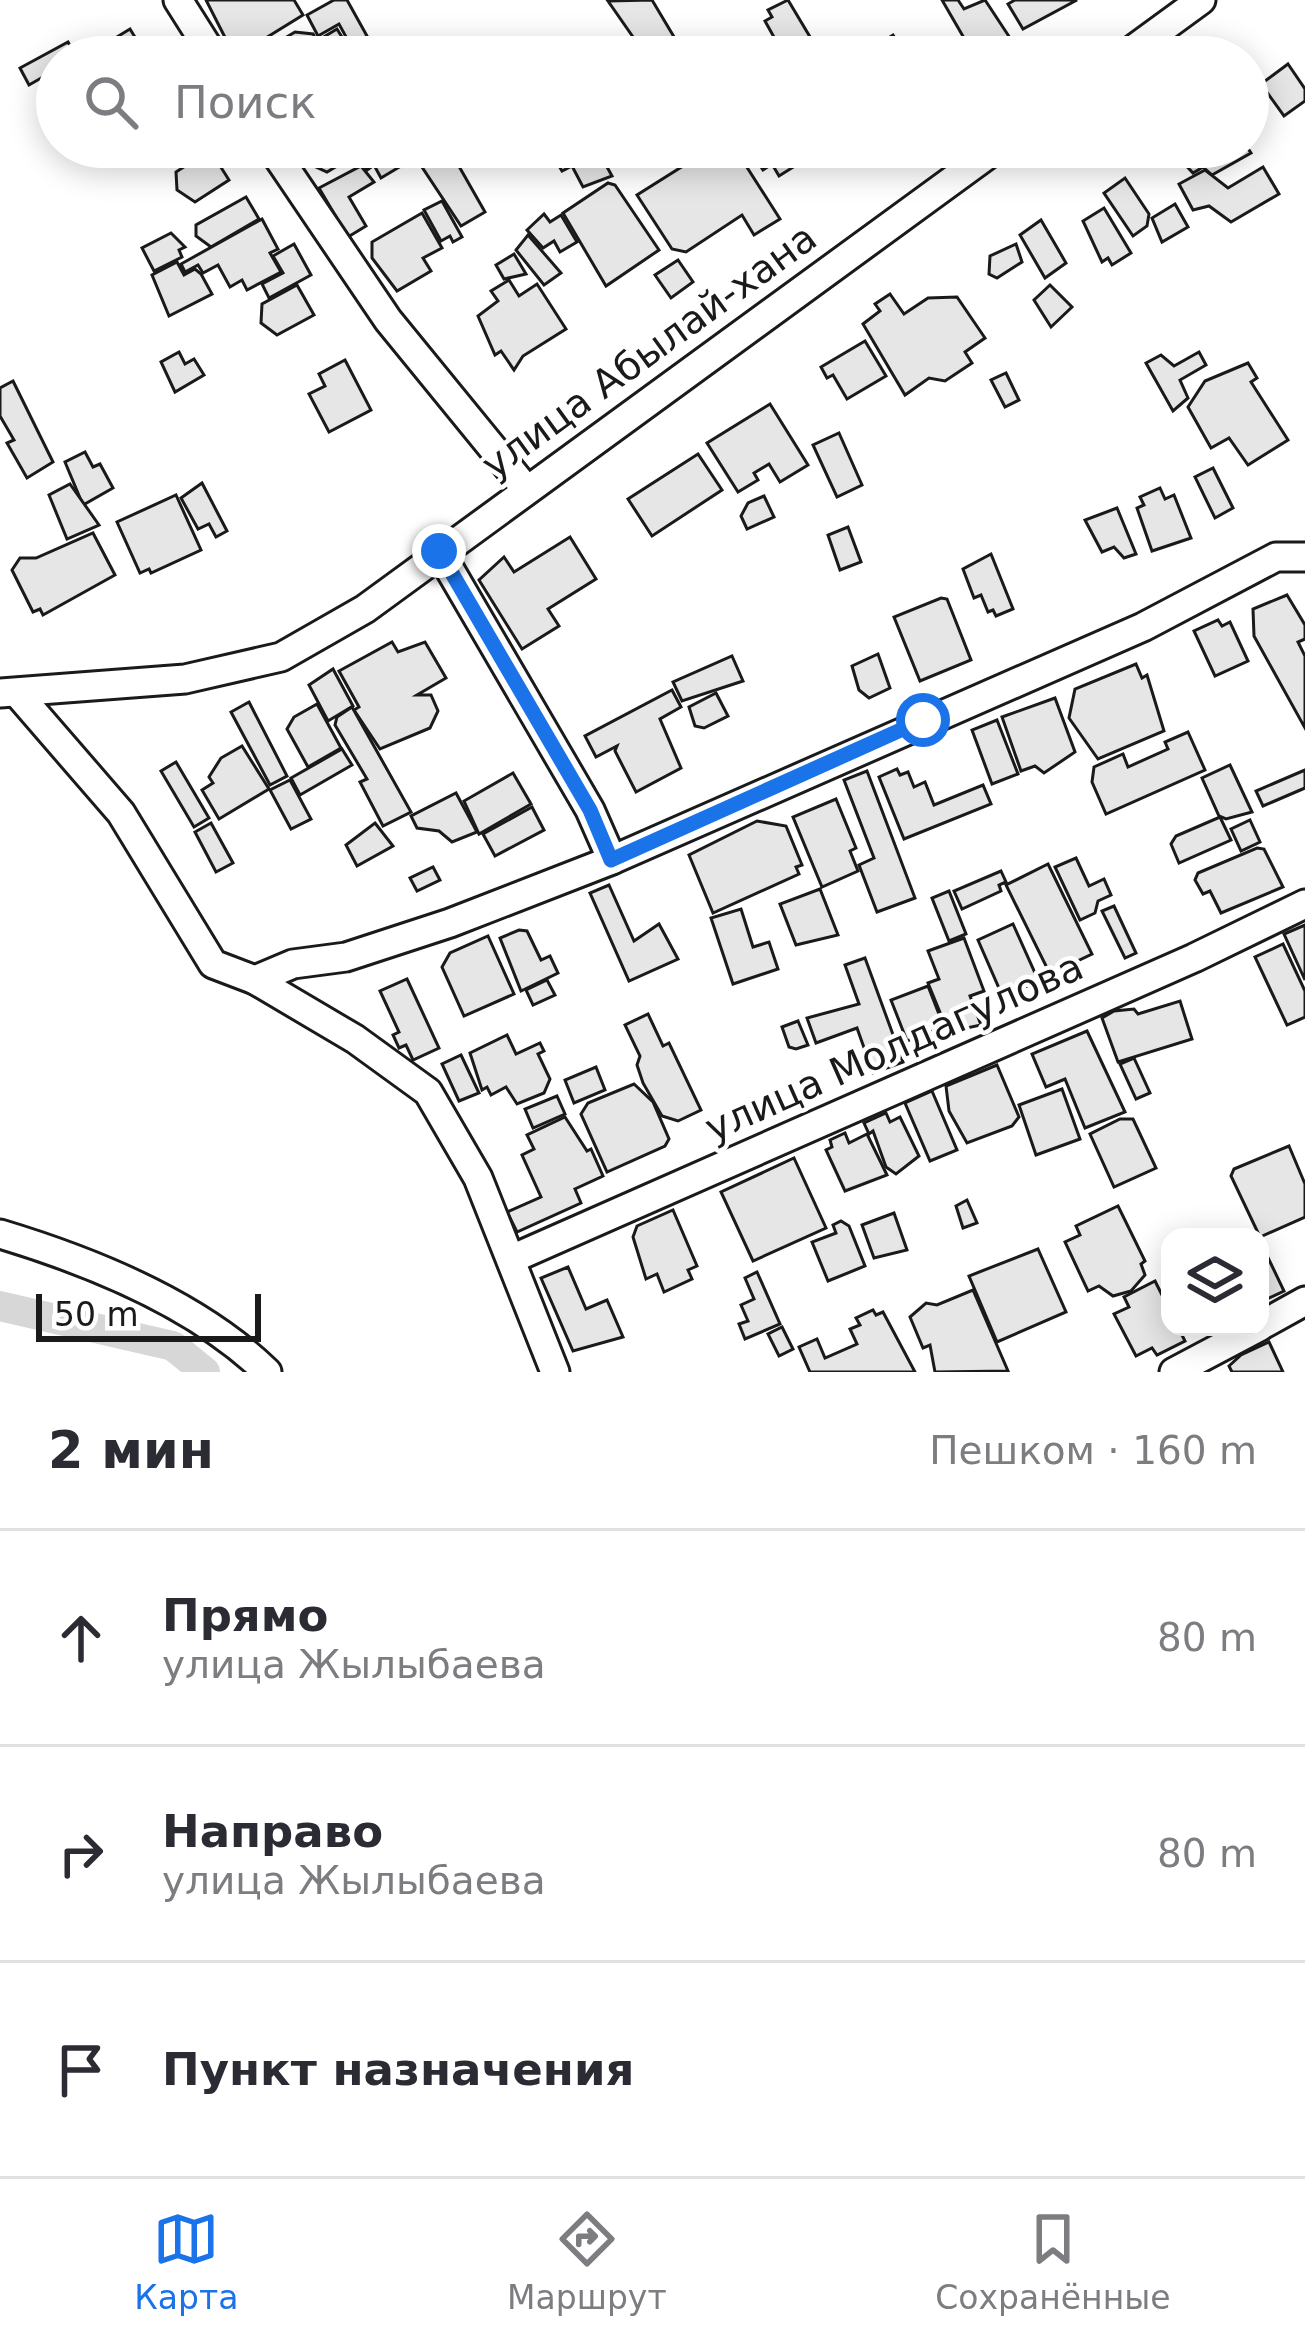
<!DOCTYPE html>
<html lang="ru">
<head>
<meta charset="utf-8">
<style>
	body { margin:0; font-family:"DejaVu Sans",sans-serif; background:#f2f2f3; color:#2b2b33 }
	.controls { position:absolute; right:36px; bottom:36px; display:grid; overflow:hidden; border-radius:24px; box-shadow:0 6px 30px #0003 }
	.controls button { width:108px; height:108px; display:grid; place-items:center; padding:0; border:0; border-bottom:3px solid #e1e1e2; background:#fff; color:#2b2b33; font:60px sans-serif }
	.scale { position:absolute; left:36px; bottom:30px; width:225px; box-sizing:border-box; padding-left:12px; border:6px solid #1a1a1a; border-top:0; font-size:33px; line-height:42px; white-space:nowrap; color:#1a1a1a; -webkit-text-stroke:9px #fff; paint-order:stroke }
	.stop { position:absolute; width:36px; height:36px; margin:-27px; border:9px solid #1a73e8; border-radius:50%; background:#fff }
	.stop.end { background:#1a73e8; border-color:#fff; box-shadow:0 3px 12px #0008 }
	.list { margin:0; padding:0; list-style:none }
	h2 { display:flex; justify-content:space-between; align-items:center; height:156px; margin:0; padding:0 48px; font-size:51px }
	h2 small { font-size:39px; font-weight:400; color:#7c7c81 }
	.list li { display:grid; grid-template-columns:78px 1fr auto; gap:36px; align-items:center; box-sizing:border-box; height:216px; padding:0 48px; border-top:3px solid #e1e1e2 }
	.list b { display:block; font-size:45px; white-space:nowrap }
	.list p { margin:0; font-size:39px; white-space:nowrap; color:#7c7c81 }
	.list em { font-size:39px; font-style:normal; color:#7c7c81 }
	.icon { flex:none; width:66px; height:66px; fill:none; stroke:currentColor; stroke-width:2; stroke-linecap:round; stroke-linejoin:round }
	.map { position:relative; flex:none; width:1305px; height:1372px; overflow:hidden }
	.search { position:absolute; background:#fff; box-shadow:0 6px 30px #0003; left:36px; right:36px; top:36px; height:132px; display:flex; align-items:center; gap:30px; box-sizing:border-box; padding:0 42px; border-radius:66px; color:#7c7c81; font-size:45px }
	.sheet { height:804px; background:#fff }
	nav { display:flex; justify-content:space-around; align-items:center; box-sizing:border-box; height:168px; border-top:3px solid #e1e1e2; background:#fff; font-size:33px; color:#7c7c81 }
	nav a { display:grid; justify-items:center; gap:6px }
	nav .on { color:#1a73e8 }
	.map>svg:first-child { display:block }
</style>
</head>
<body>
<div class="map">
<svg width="1305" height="1372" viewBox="0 0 1305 1372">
	<rect width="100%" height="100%" fill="#fff"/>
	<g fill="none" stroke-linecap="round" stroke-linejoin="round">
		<path stroke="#d7d7d7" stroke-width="30" d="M 0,1306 L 173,1346 L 205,1372"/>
	</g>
	<g fill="#e6e6e6" stroke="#1a1a1a" stroke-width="3">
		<path d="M 206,0 L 294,0 L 303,15 L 235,57 Z"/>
		<path d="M 334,0 L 347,0 L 367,36 L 351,46 L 339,24 L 318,36 L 307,15 Z"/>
		<path d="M 652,0 L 686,57 L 647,57 L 608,1 Z"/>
		<path d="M 788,0 L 819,52 L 810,57 L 779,57 L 770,42 L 775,39 L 765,21 L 772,17 L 768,10 Z"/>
		<path d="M 942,0 L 958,0 L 964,9 L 985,0 L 1014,44 L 995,57 L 975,57 Z"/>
		<path d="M 1015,0 L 1077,0 L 1023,29 L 1008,4 Z"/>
		<path d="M 130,29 L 147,57 L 84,57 Z"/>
		<path d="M 337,29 L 348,47 L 337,57 L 253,57 L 295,32 L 313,34 L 317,41 Z"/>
		<path d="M 893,35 L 908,57 L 853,55 L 865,47 L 868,51 Z"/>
		<path d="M 68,42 L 76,57 L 57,57 L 57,69 L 29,85 L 20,68 Z"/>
		<path d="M 1288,64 L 1305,89 L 1305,101 L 1284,116 L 1261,84 Z"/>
		<path d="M 403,147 L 411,160 L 381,178 L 374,165 L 367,170 L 357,154 L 327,172 L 314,166 L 304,148 Z"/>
		<path d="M 448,147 L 485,212 L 461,226 L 422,167 Z"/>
		<path d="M 559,147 L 596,147 L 612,176 L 583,187 L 572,166 L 562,171 L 551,152 Z"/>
		<path d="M 688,147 L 734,147 L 780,219 L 754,235 L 742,215 L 686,252 L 672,249 L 637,195 L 683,166 L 676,155 Z"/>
		<path d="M 748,147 L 810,147 L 814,154 L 779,176 L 772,164 L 763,170 Z"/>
		<path d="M 1178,147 L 1247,147 L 1251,153 L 1212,175 L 1203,167 L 1193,173 L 1180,159 Z"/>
		<path d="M 210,150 L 229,180 L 195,202 L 177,190 L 176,172 Z"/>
		<path d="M 361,166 L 374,182 L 349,197 L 366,226 L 348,237 L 319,188 Z"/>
		<path d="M 1263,167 L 1279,194 L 1231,222 L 1209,206 L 1193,210 L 1179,184 L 1205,170 L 1228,188 Z"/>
		<path d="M 1125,178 L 1149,214 L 1147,226 L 1133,236 L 1104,193 Z"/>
		<path d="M 608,183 L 615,185 L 659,250 L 606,286 L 563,213 Z"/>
		<path d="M 246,197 L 259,219 L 211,247 L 196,236 L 196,225 Z"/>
		<path d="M 442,201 L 462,237 L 453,242 L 450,236 L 441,241 L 424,210 Z"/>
		<path d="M 1175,204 L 1188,227 L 1162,242 L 1152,218 Z"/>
		<path d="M 1104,208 L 1131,253 L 1112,265 L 1108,258 L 1102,262 L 1083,221 Z"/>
		<path d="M 422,213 L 442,248 L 423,258 L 431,271 L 397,291 L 372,258 L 372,242 Z"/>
		<path d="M 544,214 L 550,222 L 561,215 L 577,242 L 560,252 L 554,241 L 543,248 L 527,230 Z"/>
		<path d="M 262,219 L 278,249 L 270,253 L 281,272 L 247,290 L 242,280 L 230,287 L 218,265 L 203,273 L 198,265 L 185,272 L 181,264 Z"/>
		<path d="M 1041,220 L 1066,263 L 1045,278 L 1020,235 Z"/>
		<path d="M 171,233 L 185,247 L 179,250 L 182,257 L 154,271 L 142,248 Z"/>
		<path d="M 528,235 L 561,273 L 544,285 L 516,250 Z"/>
		<path d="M 294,244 L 311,275 L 269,298 L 262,284 L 283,273 L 273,256 Z"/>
		<path d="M 1016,244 L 1022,262 L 997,278 L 989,274 L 990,256 Z"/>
		<path d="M 514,254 L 526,274 L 504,279 L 496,265 Z"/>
		<path d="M 678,260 L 693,282 L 671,298 L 655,275 Z"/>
		<path d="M 177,262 L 184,275 L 195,269 L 201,274 L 212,294 L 169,316 L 152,275 Z"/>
		<path d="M 509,280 L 519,296 L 537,284 L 566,329 L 523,356 L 514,370 L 501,351 L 495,355 L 478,316 L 498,301 L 491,291 Z"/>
		<path d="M 297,285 L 314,315 L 277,335 L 261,323 L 262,304 Z"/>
		<path d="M 1050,285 L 1072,307 L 1051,327 L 1034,300 Z"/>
		<path d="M 890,294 L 904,314 L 928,298 L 957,297 L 985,338 L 965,352 L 972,363 L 945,381 L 929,378 L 905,395 L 863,324 L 880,311 L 875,304 Z"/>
		<path d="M 865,341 L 886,376 L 847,399 L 833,375 L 827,378 L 821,367 Z"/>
		<path d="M 179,352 L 185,364 L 194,359 L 204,375 L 175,392 L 161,362 Z"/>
		<path d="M 1199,352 L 1206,365 L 1180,380 L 1188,398 L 1173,411 L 1146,363 L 1161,355 L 1174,366 Z"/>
		<path d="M 345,360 L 371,410 L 329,432 L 309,394 L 325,386 L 319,374 Z"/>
		<path d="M 1248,363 L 1257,378 L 1251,382 L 1288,440 L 1248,465 L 1229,438 L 1211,448 L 1188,407 L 1205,381 Z"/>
		<path d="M 1006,373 L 1019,400 L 1005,407 L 991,380 Z"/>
		<path d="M 13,381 L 53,462 L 27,478 L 7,443 L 14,440 L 0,416 L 0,388 Z"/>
		<path d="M 770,404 L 808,465 L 780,482 L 769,464 L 754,473 L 758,480 L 738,492 L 707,443 Z"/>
		<path d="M 839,433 L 862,485 L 837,497 L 813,445 Z"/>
		<path d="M 85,452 L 93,467 L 100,464 L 113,488 L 83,505 L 65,462 Z"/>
		<path d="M 698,454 L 722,490 L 652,536 L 628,499 Z"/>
		<path d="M 1213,468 L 1233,508 L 1215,518 L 1195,477 Z"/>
		<path d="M 202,483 L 227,531 L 216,537 L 209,524 L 198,529 L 181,498 Z"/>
		<path d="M 70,484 L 99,525 L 67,539 L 49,495 Z"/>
		<path d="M 1160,488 L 1165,499 L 1174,495 L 1191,538 L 1152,551 L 1137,508 L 1144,505 L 1140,497 Z"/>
		<path d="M 176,495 L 201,550 L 151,573 L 149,569 L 140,573 L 117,522 Z"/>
		<path d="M 764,496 L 774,517 L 747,529 L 741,516 L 748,503 Z"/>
		<path d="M 1117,508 L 1136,554 L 1124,558 L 1114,547 L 1102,552 L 1085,520 Z"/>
		<path d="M 848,527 L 861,562 L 840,570 L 828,535 Z"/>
		<path d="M 93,533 L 115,575 L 43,615 L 40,609 L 33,612 L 12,570 L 20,558 L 36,558 Z"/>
		<path d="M 570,537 L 596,579 L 548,609 L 559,626 L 522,649 L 479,580 L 504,557 L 514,572 Z"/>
		<path d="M 991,554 L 1013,609 L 996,616 L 993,610 L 988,612 L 981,595 L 974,598 L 963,569 Z"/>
		<path d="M 1287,595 L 1305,625 L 1305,639 L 1298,642 L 1305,656 L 1305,728 L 1254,636 L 1253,609 Z"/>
		<path d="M 941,598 L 947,599 L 971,660 L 920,681 L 894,617 Z"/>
		<path d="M 1218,620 L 1222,626 L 1230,622 L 1248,661 L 1215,676 L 1194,631 Z"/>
		<path d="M 392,642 L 398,652 L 425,642 L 446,678 L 417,695 L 431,695 L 438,711 L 430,728 L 380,749 L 354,710 L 359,707 L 339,671 Z"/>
		<path d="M 878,654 L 890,688 L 869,698 L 859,690 L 852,666 Z"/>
		<path d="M 732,656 L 743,681 L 682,701 L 673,682 Z"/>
		<path d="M 1136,664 L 1142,678 L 1147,675 L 1164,731 L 1098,759 L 1069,718 L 1075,689 Z"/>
		<path d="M 333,669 L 353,706 L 328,721 L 309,685 Z"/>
		<path d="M 672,690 L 681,707 L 660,719 L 681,768 L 636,792 L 615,751 L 617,746 L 596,757 L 585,736 Z"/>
		<path d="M 716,693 L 728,716 L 704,728 L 695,726 L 689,707 Z"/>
		<path d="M 1055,698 L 1075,752 L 1044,773 L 1035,766 L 1021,771 L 1002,717 Z"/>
		<path d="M 249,702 L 287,776 L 270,785 L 231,712 Z"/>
		<path d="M 317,704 L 341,748 L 308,767 L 287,729 L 294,717 Z"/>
		<path d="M 352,707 L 411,812 L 383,826 L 360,782 L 367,779 L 335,725 L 337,717 Z"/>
		<path d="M 997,720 L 1018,774 L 992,784 L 972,730 Z"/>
		<path d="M 1188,732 L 1205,770 L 1106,814 L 1092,782 L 1094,767 L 1123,754 L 1128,767 L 1168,749 L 1165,742 Z"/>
		<path d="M 242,746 L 269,789 L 219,819 L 202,790 L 213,783 L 209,777 L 221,758 Z"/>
		<path d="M 342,749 L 352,765 L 300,795 L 291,778 Z"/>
		<path d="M 176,762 L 209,818 L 194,827 L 161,771 Z"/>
		<path d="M 1230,765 L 1252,812 L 1226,819 L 1219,816 L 1202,778 Z"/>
		<path d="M 897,769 L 900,775 L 908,772 L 914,787 L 925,782 L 934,805 L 983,785 L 991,804 L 904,839 L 879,777 Z"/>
		<path d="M 1305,770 L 1305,788 L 1263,806 L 1256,791 Z"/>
		<path d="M 867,771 L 915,898 L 877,912 L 859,865 L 874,858 L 844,780 Z"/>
		<path d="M 513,773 L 531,804 L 479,834 L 464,801 Z"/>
		<path d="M 290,780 L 311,819 L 291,829 L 270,790 Z"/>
		<path d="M 456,793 L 477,832 L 452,842 L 439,831 L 417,828 L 411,816 Z"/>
		<path d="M 836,799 L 856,848 L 850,851 L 858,871 L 822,887 L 793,817 Z"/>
		<path d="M 532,807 L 544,830 L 495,856 L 483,834 Z"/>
		<path d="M 1220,817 L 1231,840 L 1179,863 L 1171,844 L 1176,836 Z"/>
		<path d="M 1250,820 L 1260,842 L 1241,851 L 1231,829 Z"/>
		<path d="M 757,821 L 786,826 L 802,865 L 796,867 L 799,874 L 713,913 L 689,855 Z"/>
		<path d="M 211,823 L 233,863 L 216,872 L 195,832 Z"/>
		<path d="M 375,823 L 393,846 L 357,866 L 346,845 Z"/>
		<path d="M 1257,848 L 1264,849 L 1283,887 L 1221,913 L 1210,891 L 1203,894 L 1195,880 L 1198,873 Z"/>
		<path d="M 1076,858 L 1089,886 L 1104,879 L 1111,895 L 1098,901 L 1095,913 L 1080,920 L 1055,867 Z"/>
		<path d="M 1048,864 L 1092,954 L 1050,974 L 1006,885 Z"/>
		<path d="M 433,867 L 440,880 L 417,891 L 410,878 Z"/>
		<path d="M 1001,871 L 1006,882 L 999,885 L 1001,891 L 962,909 L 954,891 Z"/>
		<path d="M 609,885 L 634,941 L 659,924 L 678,959 L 629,981 L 590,893 Z"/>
		<path d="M 820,889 L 838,935 L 796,945 L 780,904 Z"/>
		<path d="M 949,891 L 966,934 L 949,941 L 932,898 Z"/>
		<path d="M 1114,906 L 1136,953 L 1125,958 L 1102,911 Z"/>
		<path d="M 741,909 L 753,947 L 769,942 L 778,969 L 733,984 L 711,918 Z"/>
		<path d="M 1013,924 L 1039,982 L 1002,995 L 978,940 Z"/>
		<path d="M 1305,925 L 1305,980 L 1284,934 Z"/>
		<path d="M 519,930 L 527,931 L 541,960 L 550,956 L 558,973 L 521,991 L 500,938 Z"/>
		<path d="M 488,936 L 514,994 L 464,1016 L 442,967 L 450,953 Z"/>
		<path d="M 964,938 L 984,991 L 970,996 L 981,1025 L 948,1032 L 928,983 L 939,979 L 928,951 Z"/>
		<path d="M 1283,944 L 1305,991 L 1305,1017 L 1287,1025 L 1255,957 Z"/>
		<path d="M 865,958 L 903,1062 L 873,1073 L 857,1028 L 816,1043 L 807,1018 L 859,1004 L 845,965 Z"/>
		<path d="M 407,979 L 439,1048 L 413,1060 L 406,1045 L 399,1048 L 393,1035 L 399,1032 L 380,991 Z"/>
		<path d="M 547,980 L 555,995 L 533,1005 L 526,990 Z"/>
		<path d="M 928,986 L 944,1027 L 907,1041 L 891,1000 Z"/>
		<path d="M 1180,1001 L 1192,1039 L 1118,1062 L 1102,1018 L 1114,1011 L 1134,1009 L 1138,1014 Z"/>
		<path d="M 648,1014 L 663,1046 L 669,1043 L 701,1110 L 678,1121 L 662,1116 L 643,1083 L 637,1065 L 640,1056 L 625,1025 Z"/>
		<path d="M 798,1021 L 808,1045 L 796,1049 L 789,1047 L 782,1027 Z"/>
		<path d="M 1087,1031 L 1125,1112 L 1085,1128 L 1065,1079 L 1046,1087 L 1032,1054 Z"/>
		<path d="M 507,1035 L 516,1054 L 540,1043 L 544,1051 L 538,1054 L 550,1079 L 544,1093 L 517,1104 L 506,1087 L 491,1095 L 487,1087 L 482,1090 L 470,1053 Z"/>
		<path d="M 461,1055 L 479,1093 L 459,1101 L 442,1064 Z"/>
		<path d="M 1134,1058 L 1150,1093 L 1136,1099 L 1120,1064 Z"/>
		<path d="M 997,1065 L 1019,1117 L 1012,1126 L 967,1143 L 949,1111 L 946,1086 Z"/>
		<path d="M 596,1067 L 605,1090 L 574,1103 L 565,1080 Z"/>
		<path d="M 634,1084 L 653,1102 L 669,1139 L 665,1146 L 607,1172 L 581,1114 L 588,1103 Z"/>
		<path d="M 1062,1089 L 1080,1139 L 1036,1155 L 1019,1105 Z"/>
		<path d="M 932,1091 L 957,1150 L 930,1161 L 905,1103 Z"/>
		<path d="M 557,1096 L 565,1114 L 533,1128 L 525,1109 Z"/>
		<path d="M 886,1113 L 890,1122 L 900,1117 L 919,1156 L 896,1174 L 886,1167 L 873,1131 L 869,1134 L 864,1123 Z"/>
		<path d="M 565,1117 L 587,1151 L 591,1149 L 603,1176 L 575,1189 L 581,1203 L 517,1232 L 507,1212 L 541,1197 L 522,1155 L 534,1149 L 527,1135 Z"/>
		<path d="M 1120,1119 L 1133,1119 L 1156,1168 L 1114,1187 L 1090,1134 Z"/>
		<path d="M 845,1133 L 849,1143 L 867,1134 L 887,1175 L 845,1191 L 826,1150 L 832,1147 L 830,1140 Z"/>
		<path d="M 1289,1146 L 1305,1184 L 1305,1217 L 1260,1237 L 1231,1176 L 1234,1169 Z"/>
		<path d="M 794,1158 L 826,1228 L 753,1261 L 721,1192 Z"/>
		<path d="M 967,1200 L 977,1223 L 963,1228 L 956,1206 Z"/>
		<path d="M 1118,1206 L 1145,1261 L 1141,1264 L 1145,1275 L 1131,1291 L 1113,1296 L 1099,1286 L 1088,1291 L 1065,1242 L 1080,1235 L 1076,1226 Z"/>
		<path d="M 673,1210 L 697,1266 L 688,1270 L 692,1279 L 664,1292 L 657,1274 L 646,1279 L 633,1237 L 637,1226 Z"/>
		<path d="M 894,1213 L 907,1250 L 874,1258 L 862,1225 Z"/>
		<path d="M 841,1221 L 849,1226 L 865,1266 L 828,1281 L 812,1242 L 836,1233 L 833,1225 Z"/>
		<path d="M 1260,1241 L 1284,1291 L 1267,1299 L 1260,1289 Z"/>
		<path d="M 1038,1249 L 1066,1312 L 997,1342 L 969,1276 Z"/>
		<path d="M 568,1267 L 586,1309 L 607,1300 L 623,1337 L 573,1351 L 541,1278 Z"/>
		<path d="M 757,1272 L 780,1324 L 745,1339 L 739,1324 L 748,1321 L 741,1305 L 754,1299 L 745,1278 Z"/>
		<path d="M 1155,1281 L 1170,1311 L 1170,1327 L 1178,1327 L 1185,1341 L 1157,1355 L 1152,1348 L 1136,1356 L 1114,1314 L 1129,1307 L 1124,1297 Z"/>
		<path d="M 973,1290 L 1008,1371 L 935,1372 L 930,1345 L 923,1348 L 910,1317 L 926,1303 L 937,1305 Z"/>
		<path d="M 873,1310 L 876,1315 L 883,1312 L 915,1372 L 810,1372 L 799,1347 L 817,1339 L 825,1358 L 857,1344 L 850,1329 L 860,1325 L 856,1318 Z"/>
		<path d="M 782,1327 L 793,1349 L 779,1356 L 768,1334 Z"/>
		<path d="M 1269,1342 L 1283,1372 L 1232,1372 L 1229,1366 L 1241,1355 Z"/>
	</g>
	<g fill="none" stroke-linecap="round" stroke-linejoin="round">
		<defs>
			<g id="minor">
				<path d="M 178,0 L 214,57"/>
				<path d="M 1123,57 L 1201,0"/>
				<path d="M 271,147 L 388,320 L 526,489"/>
				<path d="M 439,551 L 590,810 L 612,860"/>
				<path d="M 0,693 L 185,679 L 281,657 L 365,609 L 998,147"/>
				<path d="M 18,694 L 121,813 L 213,964 L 255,980 L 355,1039 L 428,1092 L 478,1178 L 555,1372"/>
				<path d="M 255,980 L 293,964 L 346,957 L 450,923 L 612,860 L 1143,627 L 1276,557 L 1305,557"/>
				<path d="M 0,1234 C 93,1262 197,1304 267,1372"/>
				<path d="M 514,1258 L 1194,958 L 1305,904"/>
				<path d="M 1260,1326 L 1305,1301"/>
				<path d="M 1174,1372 L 1259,1327"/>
			</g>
		</defs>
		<use href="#minor" stroke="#1a1a1a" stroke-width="33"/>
		<use href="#minor" stroke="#fff" stroke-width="27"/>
	</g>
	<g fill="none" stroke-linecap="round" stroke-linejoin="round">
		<path stroke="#1a73e8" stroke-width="15" d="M 439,551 L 590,810 L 611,860 L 923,720"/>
	</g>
	<g text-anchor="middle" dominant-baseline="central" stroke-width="9" stroke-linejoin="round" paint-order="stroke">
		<g font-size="39" fill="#1a1a1a" stroke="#fff">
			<text transform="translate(649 351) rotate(-36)">улица Абылай-хана</text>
			<text transform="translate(894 1047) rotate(-24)">улица Молдагулова</text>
		</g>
	</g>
</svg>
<div class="controls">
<button><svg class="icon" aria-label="layers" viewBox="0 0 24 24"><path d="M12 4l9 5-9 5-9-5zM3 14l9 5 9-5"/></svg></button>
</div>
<div class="scale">50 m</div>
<div class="stop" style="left:923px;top:720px"></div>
<div class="stop end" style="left:439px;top:551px"></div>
<div class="search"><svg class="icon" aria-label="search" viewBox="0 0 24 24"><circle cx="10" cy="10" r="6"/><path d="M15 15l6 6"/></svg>Поиск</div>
</div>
<section class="sheet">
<h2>2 мин<small>Пешком · 160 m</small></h2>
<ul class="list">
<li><svg class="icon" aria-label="ahead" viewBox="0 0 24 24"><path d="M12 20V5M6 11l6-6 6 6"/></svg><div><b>Прямо</b><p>улица Жылыбаева</p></div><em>80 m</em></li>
<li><svg class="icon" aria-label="right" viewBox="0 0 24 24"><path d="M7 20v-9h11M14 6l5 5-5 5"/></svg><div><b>Направо</b><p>улица Жылыбаева</p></div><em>80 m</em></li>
<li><svg class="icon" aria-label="arrive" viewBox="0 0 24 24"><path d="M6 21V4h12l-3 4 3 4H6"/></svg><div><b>Пункт назначения</b></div></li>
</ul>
</section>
<nav>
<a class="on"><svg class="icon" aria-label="map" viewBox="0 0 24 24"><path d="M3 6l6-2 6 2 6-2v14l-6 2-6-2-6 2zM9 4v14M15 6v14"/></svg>Карта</a>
<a><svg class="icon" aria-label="directions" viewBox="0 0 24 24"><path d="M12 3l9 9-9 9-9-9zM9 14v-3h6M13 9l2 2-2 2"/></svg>Маршрут</a>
<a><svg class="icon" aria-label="saved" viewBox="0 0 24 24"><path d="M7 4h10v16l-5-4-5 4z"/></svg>Сохранённые</a>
</nav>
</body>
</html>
